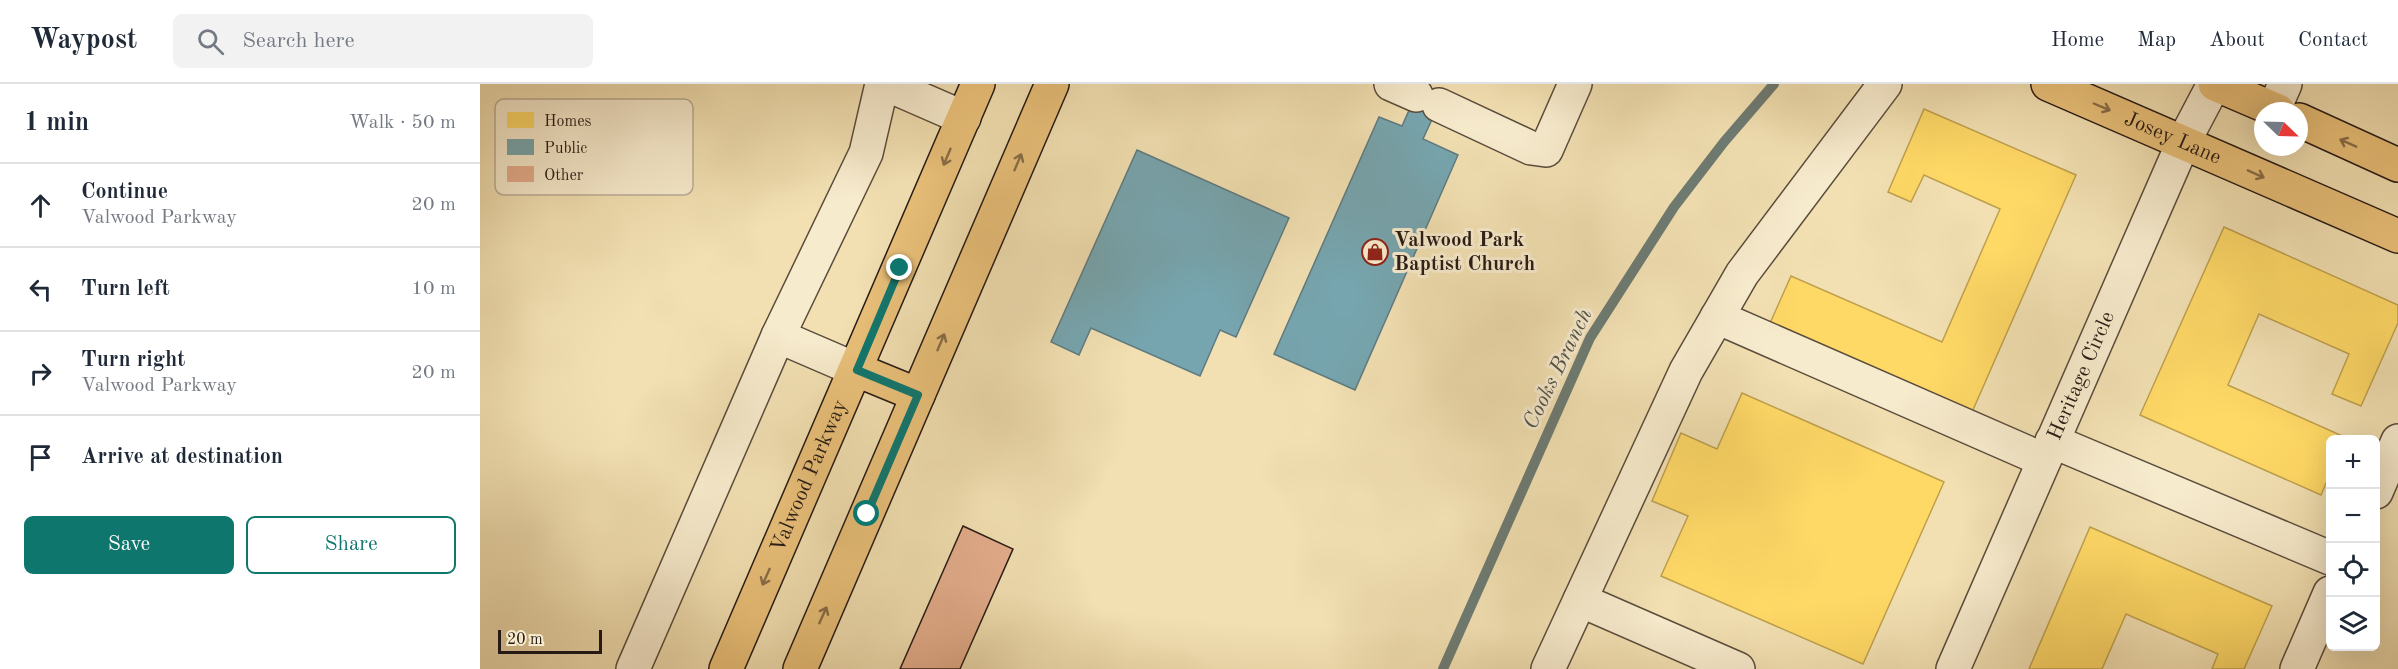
<!DOCTYPE html>
<html lang="en">
<head>
<meta charset="utf-8">
<style>
	body { margin:0; font-family:"Old Standard TT",serif; background:#f2f2f3; color:#1f2937 }
	.controls { position:absolute; right:18px; bottom:18px; display:grid; overflow:hidden; border-radius:9px; box-shadow:0 6px 24px #0002 }
	.controls button { width:54px; height:54px; display:grid; place-items:center; padding:0; border:0; border-bottom:2px solid #e0e1e3; background:#fff; color:#1f2937; font:30px sans-serif }
	.compass { position:absolute; left:1774px; top:18px; width:54px; height:54px; border-radius:50%; background:#fff; box-shadow:0 6px 24px #0002; rotate:113deg }
	.scale { position:absolute; left:18px; bottom:15px; width:104px; box-sizing:border-box; padding-left:6px; border:3px solid #271a15; border-top:0; font-size:16px; line-height:21px; white-space:nowrap; color:#271a15; -webkit-text-stroke:4px #f7ebcd; paint-order:stroke }
	.stop { position:absolute; width:18px; height:18px; margin:-14px; border:4px solid #0f766e; border-radius:50%; background:#fff }
	.stop.end { background:#0f766e; border-color:#fff; box-shadow:0 2px 6px #0008 }
	.list { margin:0; padding:0; list-style:none }
	h2 { display:flex; justify-content:space-between; align-items:center; height:78px; margin:0; padding:0 24px; font-size:26px }
	h2 small { font-size:20px; font-weight:400; color:#747a83 }
	.list li { display:grid; grid-template-columns:39px 1fr auto; gap:18px; align-items:center; box-sizing:border-box; height:84px; padding:0 24px; border-top:2px solid #e0e1e3 }
	.list b { display:block; font-size:22px; white-space:nowrap }
	.list p { margin:0; font-size:20px; white-space:nowrap; color:#747a83 }
	.list em { font-size:20px; font-style:normal; color:#747a83 }
	.actions { display:flex; gap:12px; padding:18px 24px }
	.actions a { flex:1; padding:14px 0; border:2px solid #0f766e; border-radius:9px; text-align:center; font-size:21px; color:#0f766e }
	.actions .main { background:#0f766e; color:#fff }
	.icon { flex:none; width:33px; height:33px; fill:none; stroke:currentColor; stroke-width:2; stroke-linecap:round; stroke-linejoin:round }
	.map { position:relative; flex:none; width:1918px; height:585px; overflow:hidden }
	header { display:flex; align-items:center; gap:36px; box-sizing:border-box; height:84px; padding:0 30px; background:#fff; border-bottom:2px solid #e0e1e3 }
	header strong { font-size:28px }
	nav { display:flex; gap:33px; margin-inline-start:auto; font-size:21px }
	.search { width:420px; height:54px; background:#f2f2f3; display:flex; align-items:center; gap:15px; box-sizing:border-box; padding:0 21px; border-radius:9px; color:#747a83; font-size:22px }
	main { display:flex }
	aside { flex:1; background:#fff }
	.map>svg:first-child { display:block }
</style>
</head>
<body>
<header>
<strong>Waypost</strong>
<div class="search"><svg class="icon" aria-label="search" viewBox="0 0 24 24"><circle cx="10" cy="10" r="6"/><path d="M15 15l6 6"/></svg>Search here</div>
<nav><a>Home</a><a>Map</a><a>About</a><a>Contact</a></nav>
</header>
<main>
<aside>
<h2>1 min<small>Walk · 50 m</small></h2>
<ul class="list">
<li><svg class="icon" aria-label="ahead" viewBox="0 0 24 24"><path d="M12 20V5M6 11l6-6 6 6"/></svg><div><b>Continue</b><p>Valwood Parkway</p></div><em>20 m</em></li>
<li><svg class="icon" aria-label="left" viewBox="0 0 24 24"><path d="M17 20v-9H6M10 6l-5 5 5 5"/></svg><div><b>Turn left</b></div><em>10 m</em></li>
<li><svg class="icon" aria-label="right" viewBox="0 0 24 24"><path d="M7 20v-9h11M14 6l5 5-5 5"/></svg><div><b>Turn right</b><p>Valwood Parkway</p></div><em>20 m</em></li>
<li><svg class="icon" aria-label="arrive" viewBox="0 0 24 24"><path d="M6 21V4h12l-3 4 3 4H6"/></svg><div><b>Arrive at destination</b></div></li>
</ul>
<div class="actions"><a class="main">Save</a><a>Share</a></div>
</aside>
<div class="map">
<svg width="1918" height="585" viewBox="0 0 1918 585">
	<rect width="100%" height="100%" fill="#f2e0b2"/>
	<filter id="stains"><feTurbulence type="fractalNoise" baseFrequency=".00333" numOctaves="4"/><feColorMatrix values="0 0 0 0 .2 0 0 0 0 .09 0 0 0 0 .02 0 0 0 .5 -.17"/></filter>
	<radialGradient id="worn" r=".72"><stop offset=".6" stop-color="#630" stop-opacity="0"/><stop offset="1" stop-color="#630" stop-opacity=".3"/></radialGradient>
	<g fill="#ffd966" stroke="#bea04e" stroke-width="1.5">
		<path d="M 1444,25 L 1596,91 L 1489,335 L 1287,246 L 1311,192 L 1462,258 L 1520,125 L 1444,91 L 1431,118 L 1408,108 Z"/>
		<path d="M 1744,143 L 1918,221 L 1918,239 L 1881,322 L 1852,310 L 1869,270 L 1779,230 L 1748,301 L 1867,354 L 1850,356 L 1850,390 L 1841,411 L 1660,331 Z"/>
		<path d="M 1262,309 L 1464,398 L 1383,580 L 1181,492 L 1208,432 L 1172,417 L 1201,349 L 1237,365 Z"/>
		<path d="M 1610,443 L 1792,522 L 1764,585 L 1732,585 L 1738,570 L 1646,530 L 1622,585 L 1549,585 Z"/>
	</g>
	<g fill="#76a5af" stroke="#5e7b81" stroke-width="1.5">
		<path d="M 938,6 L 961,16 L 943,55 L 978,71 L 875,306 L 794,270 L 899,33 L 922,42 Z"/>
		<path d="M 657,66 L 809,134 L 756,253 L 740,246 L 720,292 L 611,244 L 599,271 L 571,258 Z"/>
	</g>
	<g fill="none" stroke-linecap="round" stroke-linejoin="round">
		<path stroke="#6d7b73" stroke-width="10" d="M 963,585 L 1110,254 L 1194,123 L 1244,58 L 1294,0"/>
	</g>
	<path fill="#e4ad8c" stroke="#271a15" stroke-width="1.5" d="M 483,442 L 533,465 L 480,585 L 420,585 Z"/>
	<g fill="none" stroke-linecap="round" stroke-linejoin="round">
		<defs>
			<g id="minor">
				<path d="M 406,0 L 484,34"/>
				<path d="M 911,0 L 936,11"/>
				<path d="M 959,21 L 1051,64 L 1066,66 L 1095,0"/>
				<path d="M 1794,25 L 1805,0"/>
				<path d="M 1237,233 L 1564,376"/>
				<path d="M 298,252 L 377,286"/>
				<path d="M 1572,357 L 1850,474"/>
				<path d="M 1896,408 L 1918,357"/>
				<path d="M 1100,516 L 1258,585"/>
				<path d="M 153,585 L 298,252 L 386,69 L 402,0"/>
				<path d="M 1068,585 L 1206,287 L 1262,190 L 1405,0"/>
				<path id="s1" d="M 1473,585 L 1703,59 L 1734,0"/>
				<path d="M 1817,585 L 1850,509"/>
			</g>
			<g id="major">
				<path id="s2" d="M 1568,0 L 1918,152"/>
				<path d="M 1735,0 L 1798,27"/>
				<path d="M 1819,36 L 1918,81"/>
				<path d="M 377,286 L 438,311"/>
				<path id="s3" d="M 246,585 L 498,0"/>
				<path d="M 320,585 L 572,0"/>
			</g>
		</defs>
		<use href="#minor" stroke="#5a4c3c" stroke-width="36"/>
		<use href="#major" stroke="#271a15" stroke-width="36"/>
		<use href="#minor" stroke="#f7ebcd" stroke-width="33"/>
		<use href="#major" stroke="#e9c079" stroke-width="33"/>
	</g>
	<defs><path id="oneway-shaft" d="M-6 0H5M1.5-3L5.5 0L1.5 3" fill="none" stroke-width="1.6" stroke-linecap="round" stroke-linejoin="round" transform="scale(1.5)"/></defs>
	<g stroke="#886d47">
		<use href="#oneway-shaft" transform="translate(1622 23) rotate(23)"/>
		<use href="#oneway-shaft" transform="translate(1868 59) rotate(-156)"/>
		<use href="#oneway-shaft" transform="translate(467 73) rotate(113)"/>
		<use href="#oneway-shaft" transform="translate(538 78) rotate(-67)"/>
		<use href="#oneway-shaft" transform="translate(1776 90) rotate(24)"/>
		<use href="#oneway-shaft" transform="translate(461 258) rotate(-67)"/>
		<use href="#oneway-shaft" transform="translate(286 493) rotate(114)"/>
		<use href="#oneway-shaft" transform="translate(343 531) rotate(-66)"/>
	</g>
	<g fill="none" stroke-linecap="round" stroke-linejoin="round">
		<path stroke="#0f766e" stroke-width="8" d="M 387,430 L 438,311 L 377,286 L 420,184"/>
	</g>
	<defs>
		<symbol id="shop-ring" viewBox="-11 -11 22 22"><circle r="9.5" fill="#f7ebcd" stroke="#8f2418" stroke-width="1.5"/><path d="M-5-2.5h2.3a2.7 3.5 0 0 1 5.4 0H5L5.5 6h-11ZM-1.5-2.5h3a1.5 2.3 0 0 0-3 0Z" fill="#8f2418"/></symbol>
	</defs>
	<g fill-rule="evenodd">
		<use href="#shop-ring" x="880" y="153" width="30" height="30"/>
	</g>
	<g text-anchor="middle" dominant-baseline="central" stroke-width="6" stroke-linejoin="round" paint-order="stroke">
		<g font-size="21" fill="#271a15" stroke="#f7ebcd">
			<text stroke="none"><textPath href="#s2" startOffset="136">Josey Lane</textPath></text>
			<text stroke="none"><textPath href="#s1" startOffset="320">Heritage Circle</textPath></text>
			<text stroke="none"><textPath href="#s3" startOffset="210">Valwood Parkway</textPath></text>
		</g>
		<g font-size="21" font-weight="bold" fill="#271a15" stroke="#f7ebcd" text-anchor="start">
			<text x="914" y="156">Valwood Park<tspan x="914" dy="24">Baptist Church</tspan></text>
		</g>
		<g font-size="22" font-style="italic" fill="#50534c" stroke="#f7ebcd">
			<text transform="translate(1078 285) rotate(-64)">Cooks Branch</text>
		</g>
	</g>
	<rect x="15" y="15" width="198" height="96" rx="9" fill="#f7ebcd" stroke="#b9ac96" stroke-width="1.5"/>
	<rect x="27" y="28" width="27" height="16" fill="#ffd966"/>
	<rect x="27" y="55" width="27" height="16" fill="#76a5af"/>
	<rect x="27" y="82" width="27" height="16" fill="#e4ad8c"/>
	<g font-size="16" fill="#271a15">
		<text x="64" y="42">Homes</text>
		<text x="64" y="69">Public</text>
		<text x="64" y="96">Other</text>
	</g>
	<rect width="100%" height="100%" filter="url(#stains)"/>
	<rect width="100%" height="100%" fill="url(#worn)"/>
</svg>
<div class="controls">
<button>+</button>
<button>−</button>
<button><svg class="icon" aria-label="locate" viewBox="0 0 24 24"><circle cx="12" cy="12" r="6"/><path d="M12 2v4M12 18v4M2 12h4M18 12h4"/></svg></button>
<button><svg class="icon" aria-label="layers" viewBox="0 0 24 24"><path d="M12 4l9 5-9 5-9-5zM3 14l9 5 9-5"/></svg></button>
</div>
<svg class="compass" viewBox="-18 -18 36 36"><path d="M0-13l5 13h-10z" fill="#e53935"/><path d="M0 13l5-13h-10z" fill="#747a83"/></svg>
<div class="scale">20 m</div>
<div class="stop" style="left:387px;top:430px"></div>
<div class="stop end" style="left:420px;top:184px"></div>
</div>
</main>
</body>
</html>
